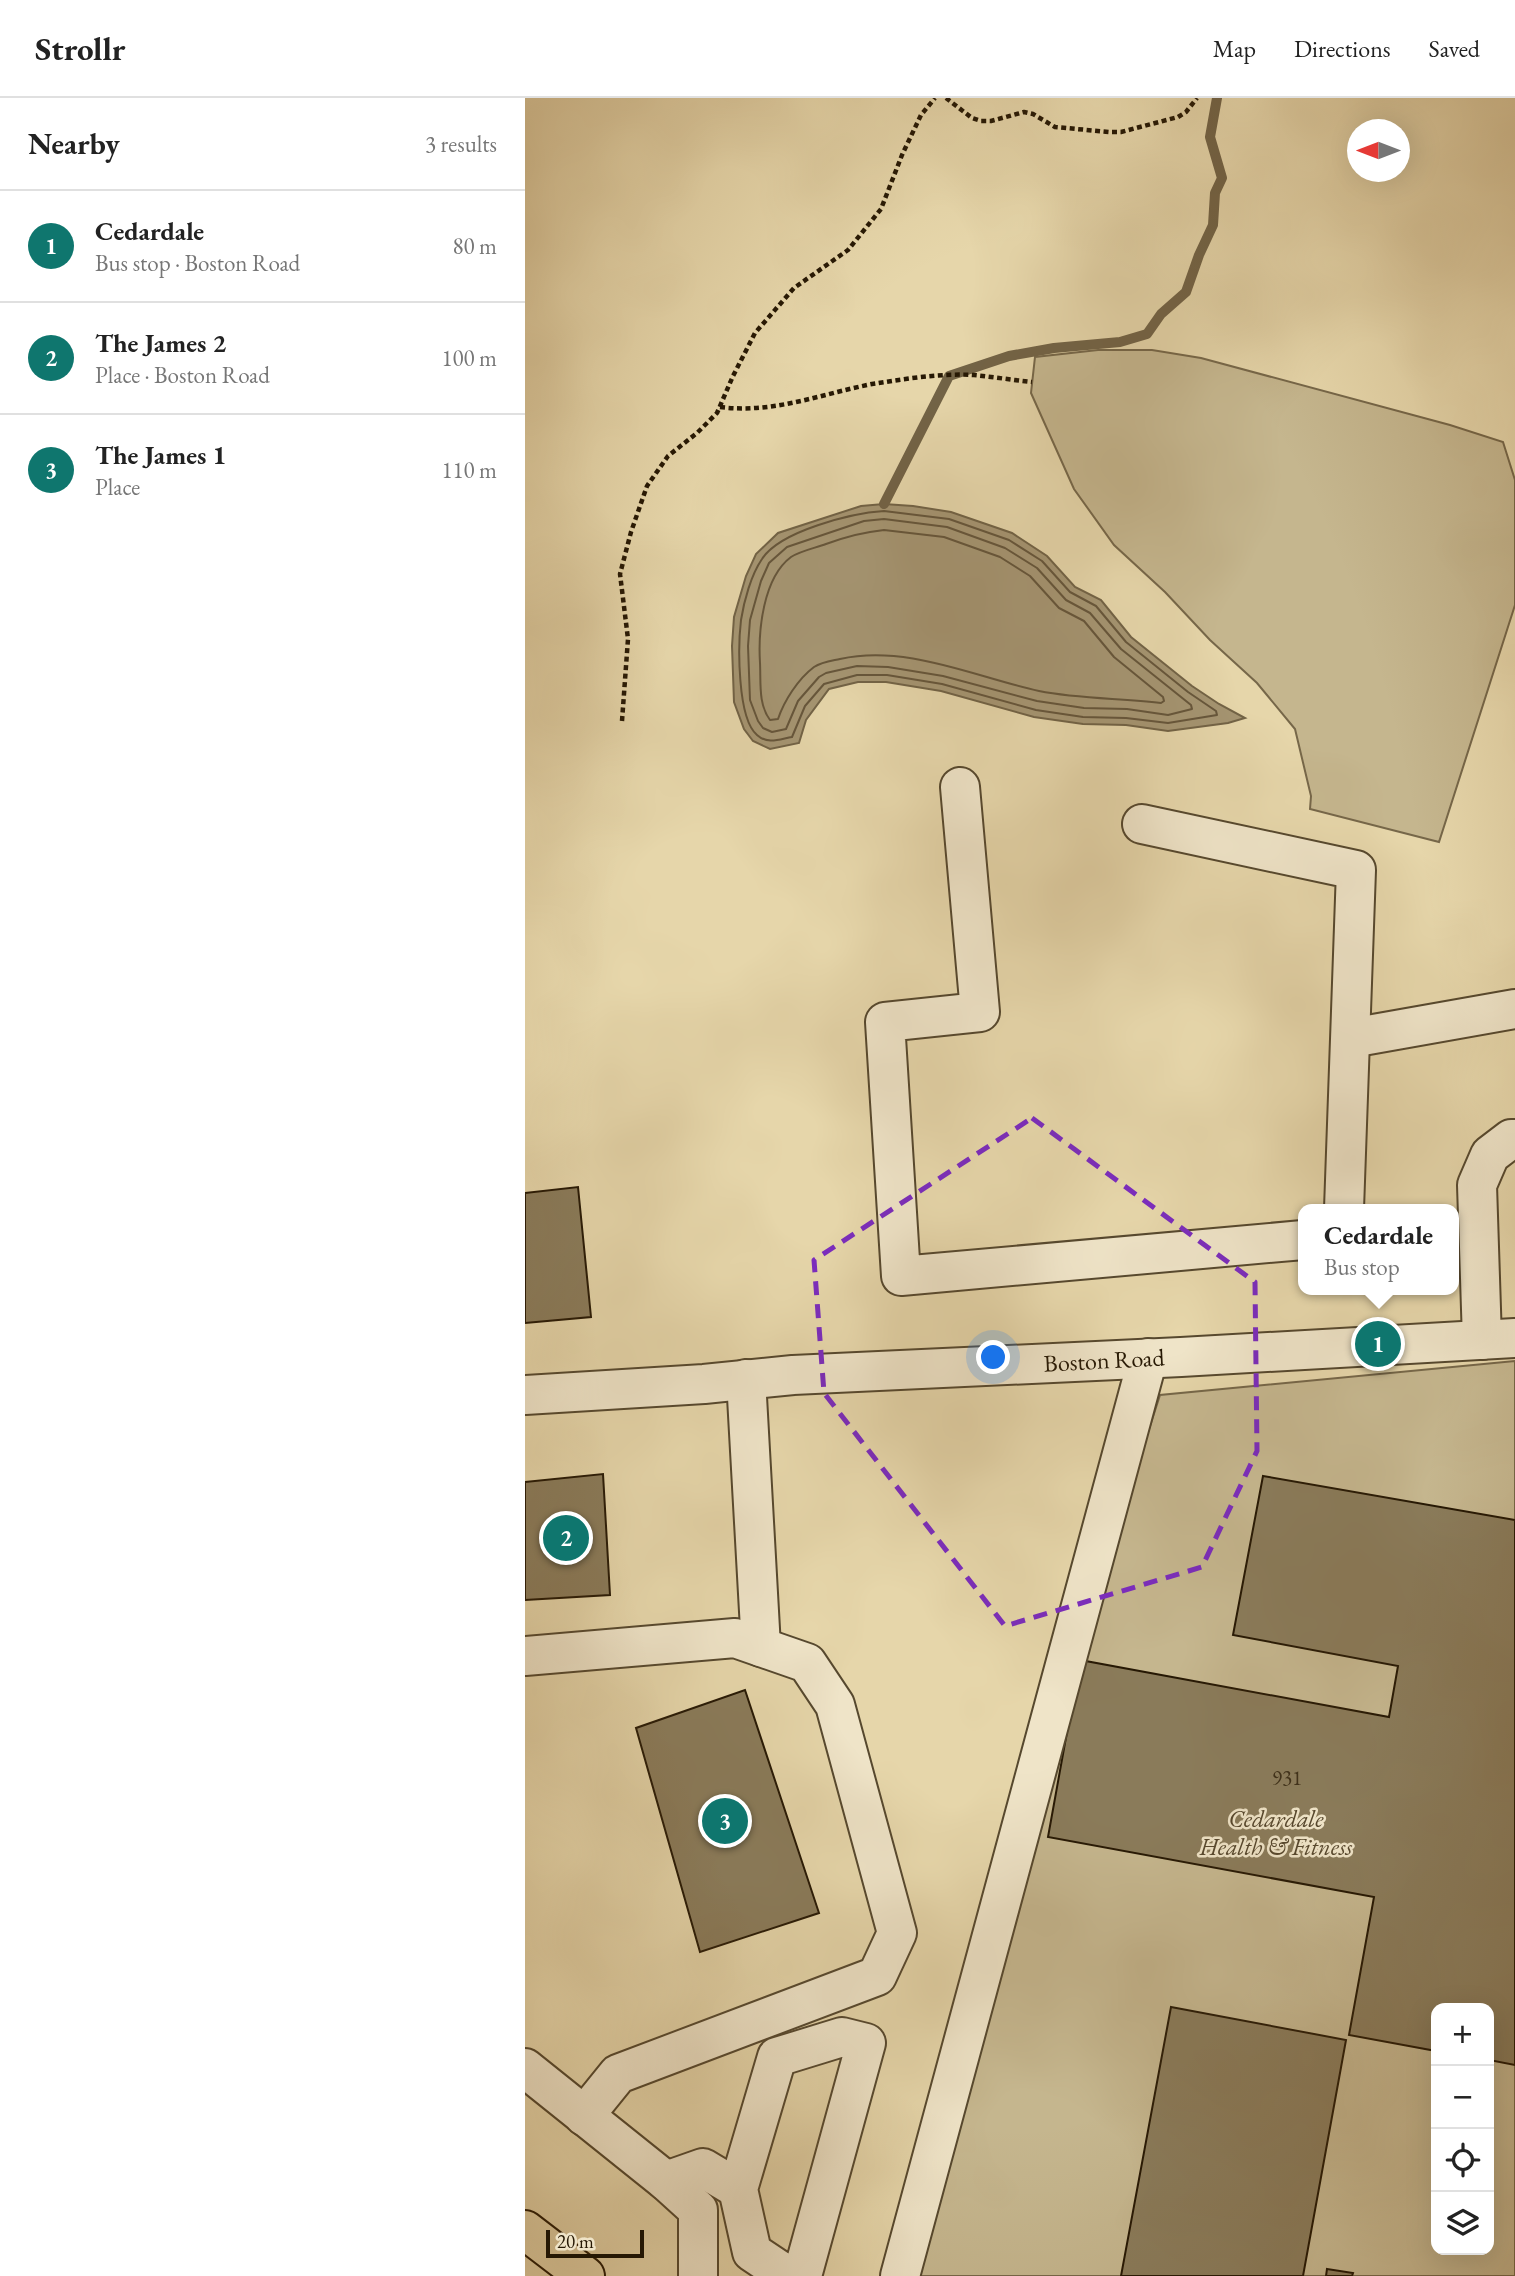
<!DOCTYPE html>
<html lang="en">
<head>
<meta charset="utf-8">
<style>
	body { margin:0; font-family:"EB Garamond",serif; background:#f6f6f6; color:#222 }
	.controls { position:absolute; right:21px; bottom:21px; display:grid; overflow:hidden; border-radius:14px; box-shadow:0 7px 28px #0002 }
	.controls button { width:63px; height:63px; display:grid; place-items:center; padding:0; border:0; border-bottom:2px solid #e0e0e0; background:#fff; color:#222; font:35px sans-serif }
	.compass { position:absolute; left:822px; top:21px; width:63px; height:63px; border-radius:50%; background:#fff; box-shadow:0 7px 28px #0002; rotate:270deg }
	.scale { position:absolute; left:21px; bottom:18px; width:98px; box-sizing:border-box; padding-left:7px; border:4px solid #261804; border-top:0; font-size:19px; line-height:24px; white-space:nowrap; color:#261804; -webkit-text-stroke:5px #efe4c8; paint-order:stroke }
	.you { position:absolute; left:469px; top:1260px; width:24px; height:24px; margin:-18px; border:5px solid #fff; border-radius:50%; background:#1a73e8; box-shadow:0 0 0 10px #1a73e833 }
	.badge { display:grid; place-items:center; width:46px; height:46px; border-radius:50%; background:#0f766e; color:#fff; font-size:23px; font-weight:700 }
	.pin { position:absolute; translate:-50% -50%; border:4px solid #fff; box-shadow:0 2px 7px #0006 }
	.popup { position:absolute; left:773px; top:1106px; width:161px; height:91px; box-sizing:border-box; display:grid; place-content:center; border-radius:14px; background:#fff; filter:drop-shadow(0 2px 5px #0005); font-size:23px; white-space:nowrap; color:#767676 }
	.popup b { font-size:26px; color:#222 }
	.popup::after { content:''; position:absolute; left:50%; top:100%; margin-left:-14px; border:14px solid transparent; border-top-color:#fff }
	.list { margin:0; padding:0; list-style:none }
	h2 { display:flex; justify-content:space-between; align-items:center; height:91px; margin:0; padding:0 28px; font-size:30px }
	h2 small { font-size:23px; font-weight:400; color:#767676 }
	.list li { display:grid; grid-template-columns:46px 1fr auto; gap:21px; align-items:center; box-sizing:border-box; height:112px; padding:0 28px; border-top:2px solid #e0e0e0 }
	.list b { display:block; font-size:26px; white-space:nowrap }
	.list p { margin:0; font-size:23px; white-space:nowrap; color:#767676 }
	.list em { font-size:23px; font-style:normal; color:#767676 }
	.icon { flex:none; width:38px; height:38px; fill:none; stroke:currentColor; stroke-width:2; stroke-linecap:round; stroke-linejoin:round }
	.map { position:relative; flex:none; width:990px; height:2178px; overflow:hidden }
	header { display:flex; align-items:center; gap:42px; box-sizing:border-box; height:98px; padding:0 35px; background:#fff; border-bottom:2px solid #e0e0e0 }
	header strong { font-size:33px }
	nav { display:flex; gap:38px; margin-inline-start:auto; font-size:24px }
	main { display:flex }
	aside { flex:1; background:#fff }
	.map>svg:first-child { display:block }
</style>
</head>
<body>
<header>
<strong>Strollr</strong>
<nav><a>Map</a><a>Directions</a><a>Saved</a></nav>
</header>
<main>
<aside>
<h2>Nearby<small>3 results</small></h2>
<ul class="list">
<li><span class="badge">1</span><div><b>Cedardale</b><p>Bus stop · Boston Road</p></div><em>80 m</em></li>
<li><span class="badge">2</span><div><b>The James 2</b><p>Place · Boston Road</p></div><em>100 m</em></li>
<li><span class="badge">3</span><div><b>The James 1</b><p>Place</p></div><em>110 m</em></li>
</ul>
</aside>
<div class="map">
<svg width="990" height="2178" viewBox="0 0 990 2178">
	<rect width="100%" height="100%" fill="#e6d6aa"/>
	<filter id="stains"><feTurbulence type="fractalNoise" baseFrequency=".00286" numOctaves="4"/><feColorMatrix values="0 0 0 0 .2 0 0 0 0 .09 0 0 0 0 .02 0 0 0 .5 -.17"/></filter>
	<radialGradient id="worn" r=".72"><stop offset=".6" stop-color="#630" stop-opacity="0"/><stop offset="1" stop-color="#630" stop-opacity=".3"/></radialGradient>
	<g fill="#c5b68e" stroke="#766749" stroke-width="2" fill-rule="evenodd">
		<path d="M 573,252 L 627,252 L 676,260 L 925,327 L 978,344 L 990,382 L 990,507 L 914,744 L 785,711 L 786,698 L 770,631 L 732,585 L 685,542 L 640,494 L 589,447 L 549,391 L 506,295 L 510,259 Z"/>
		<path d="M 990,1263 L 990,2178 L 388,2178 L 550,1562 L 635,1297 ZM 911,1910 L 964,1910 L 964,2152 L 911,2152 Z"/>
	</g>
	<path fill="#a59572" stroke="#726346" stroke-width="2" d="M 359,406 L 388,408 L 426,414 L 487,435 L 522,458 L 550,489 L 576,502 L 606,539 L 667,588 L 694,606 L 720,620 L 703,625 L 643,633 L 601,627 L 558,626 L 509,619 L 416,593 L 361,584 L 333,584 L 304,591 L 281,622 L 274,645 L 245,651 L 228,643 L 219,631 L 209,604 L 207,548 L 209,519 L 221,478 L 231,456 L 253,435 L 336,408 Z"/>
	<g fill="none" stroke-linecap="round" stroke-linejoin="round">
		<g stroke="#66563b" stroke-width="2">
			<path d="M 359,413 L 424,421 L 484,442 L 517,463 L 545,494 L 571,508 L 601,544 L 663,594 L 691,613 L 692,617 L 643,625 L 601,620 L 558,619 L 511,612 L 417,586 L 362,577 L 332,577 L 299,586 L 280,608 L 267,639 C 255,641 243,647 232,637 C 212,620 213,547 216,522 C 219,503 226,477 237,461 C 255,433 327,415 359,413 Z"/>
			<path d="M 359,421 L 422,429 L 480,450 L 512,470 L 541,502 L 565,515 L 596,551 L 666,607 L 667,611 L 643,617 L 602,611 L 559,610 L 512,603 L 418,578 L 363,569 L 332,568 L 301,575 L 294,579 L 273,603 L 261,631 L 247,634 L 238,630 L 233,623 L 225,602 L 223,548 L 225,522 L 236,483 L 244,465 L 262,449 L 339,423 Z"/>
			<path d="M 359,432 L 419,439 L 475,459 L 505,478 L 534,510 L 559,523 L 589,559 L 638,599 L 639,603 L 636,605 C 595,600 554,601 514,593 C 450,579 381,546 315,561 C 306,563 297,564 289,569 C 273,581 259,603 253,621 L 245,622 C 233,606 236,584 235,565 C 233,533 238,480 266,459 C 275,453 290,450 301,446 C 320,439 339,434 359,432 Z"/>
		</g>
		<path stroke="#726346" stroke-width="10" d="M 359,406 L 424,278 L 484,258 L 529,250 L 595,244 L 622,236 L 636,216 L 661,194 L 674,157 L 688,127 L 690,95 L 697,80 L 685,39 L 692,0"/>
	</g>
	<g fill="#8a7b5a" stroke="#261804" stroke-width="2">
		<path d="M 53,1089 L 66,1219 L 0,1225 L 0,1095 Z"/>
		<path d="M 78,1376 L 85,1497 L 0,1502 L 0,1384 Z"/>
		<path d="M 738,1378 L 990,1422 L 990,1967 L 964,1962 L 964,1910 L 911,1910 L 911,1953 L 824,1937 L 849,1799 L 523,1739 L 555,1562 L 864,1619 L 873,1568 L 708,1537 Z"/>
		<path d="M 220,1592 L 294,1815 L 175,1854 L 111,1630 Z"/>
		<path d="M 646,1909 L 821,1942 L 778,2178 L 596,2178 Z"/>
		<path d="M 802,2171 L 828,2175 L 827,2178 L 801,2178 Z"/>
	</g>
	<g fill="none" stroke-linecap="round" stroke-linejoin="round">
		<defs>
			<g id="minor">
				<path d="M 435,689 L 455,914 L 360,924 L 376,1178 L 778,1142"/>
				<path d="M 617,726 L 831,772 L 819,1111"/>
				<path d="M 826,940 L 990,911"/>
				<path d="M 957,1242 L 952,1087 L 965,1057 L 986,1041 L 990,1041"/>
				<path d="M 221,1281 L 236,1549"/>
				<path d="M 0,1297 L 179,1286 L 268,1277 L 656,1259 L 990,1240"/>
				<path d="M 0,1558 L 210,1540 L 282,1565 L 310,1607 L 372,1835 L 352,1878 L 93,1976 L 59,2018"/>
				<path d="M 0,1970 L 141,2083 L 173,2112 L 173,2178"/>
				<path d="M 141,2083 L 178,2070 L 213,2091"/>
				<path d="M 263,2178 L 227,2154 L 213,2091 L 252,1959 L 317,1939 L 341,1945 L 277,2178"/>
				<path d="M 375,2178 L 623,1260"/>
			</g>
			<path id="major" d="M 0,2132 L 60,2178"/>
		</defs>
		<use href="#minor" stroke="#56482e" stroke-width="42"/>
		<use href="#major" stroke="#261804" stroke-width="42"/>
		<g stroke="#261804" stroke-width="4.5" stroke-dasharray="5 3.5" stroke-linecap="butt">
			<path d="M 421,0 L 447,20 L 456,23 L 466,23 L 499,14 L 508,16 L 530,29 L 584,34 L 596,34 L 653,19 L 661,14 L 672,0"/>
			<path d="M 195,309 C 248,316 296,296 347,286 C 380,281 415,275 449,277 C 468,279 488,282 507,284"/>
			<path d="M 97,623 L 103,541 L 95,476 L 106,434 L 122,388 L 143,358 L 172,335 L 192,315 L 208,278 L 230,235 L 269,190 L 323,152 L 356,111 L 377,57 L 396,17 L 410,0"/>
		</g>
		<use href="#minor" stroke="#efe4c8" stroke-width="38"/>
		<use href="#major" stroke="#e6d6aa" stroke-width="38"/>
	</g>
	<path fill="none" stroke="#7b2cbf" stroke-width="5" stroke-dasharray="14 9" stroke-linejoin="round" d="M 507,1020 L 730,1184 L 732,1353 L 677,1469 L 480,1528 L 299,1295 L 289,1162 Z"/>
	<g text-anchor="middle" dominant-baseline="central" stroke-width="5" stroke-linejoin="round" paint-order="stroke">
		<g font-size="21" fill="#3f311a">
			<text x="762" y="1679">931</text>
		</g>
		<g font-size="24" fill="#261804" stroke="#efe4c8">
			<text transform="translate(579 1262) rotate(-3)">Boston Road</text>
		</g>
		<g font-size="24" font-style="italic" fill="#56472d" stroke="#efe4c8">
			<text x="751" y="1720">Cedardale<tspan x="751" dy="28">Health &amp; Fitness</tspan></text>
		</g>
	</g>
	<rect width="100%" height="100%" filter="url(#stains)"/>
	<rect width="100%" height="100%" fill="url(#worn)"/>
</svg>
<div class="controls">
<button>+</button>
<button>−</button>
<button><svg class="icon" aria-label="locate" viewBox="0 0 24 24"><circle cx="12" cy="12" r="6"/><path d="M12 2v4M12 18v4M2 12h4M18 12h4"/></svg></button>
<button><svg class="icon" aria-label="layers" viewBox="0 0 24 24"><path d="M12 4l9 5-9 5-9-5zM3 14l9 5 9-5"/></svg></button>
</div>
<svg class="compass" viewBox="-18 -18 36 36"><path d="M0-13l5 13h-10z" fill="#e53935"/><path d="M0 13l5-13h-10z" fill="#767676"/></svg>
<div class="scale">20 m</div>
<div class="you"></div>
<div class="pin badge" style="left:853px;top:1246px">1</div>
<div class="popup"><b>Cedardale</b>Bus stop</div>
<div class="pin badge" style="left:41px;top:1440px">2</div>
<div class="pin badge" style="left:200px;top:1723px">3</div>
</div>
</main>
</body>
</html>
